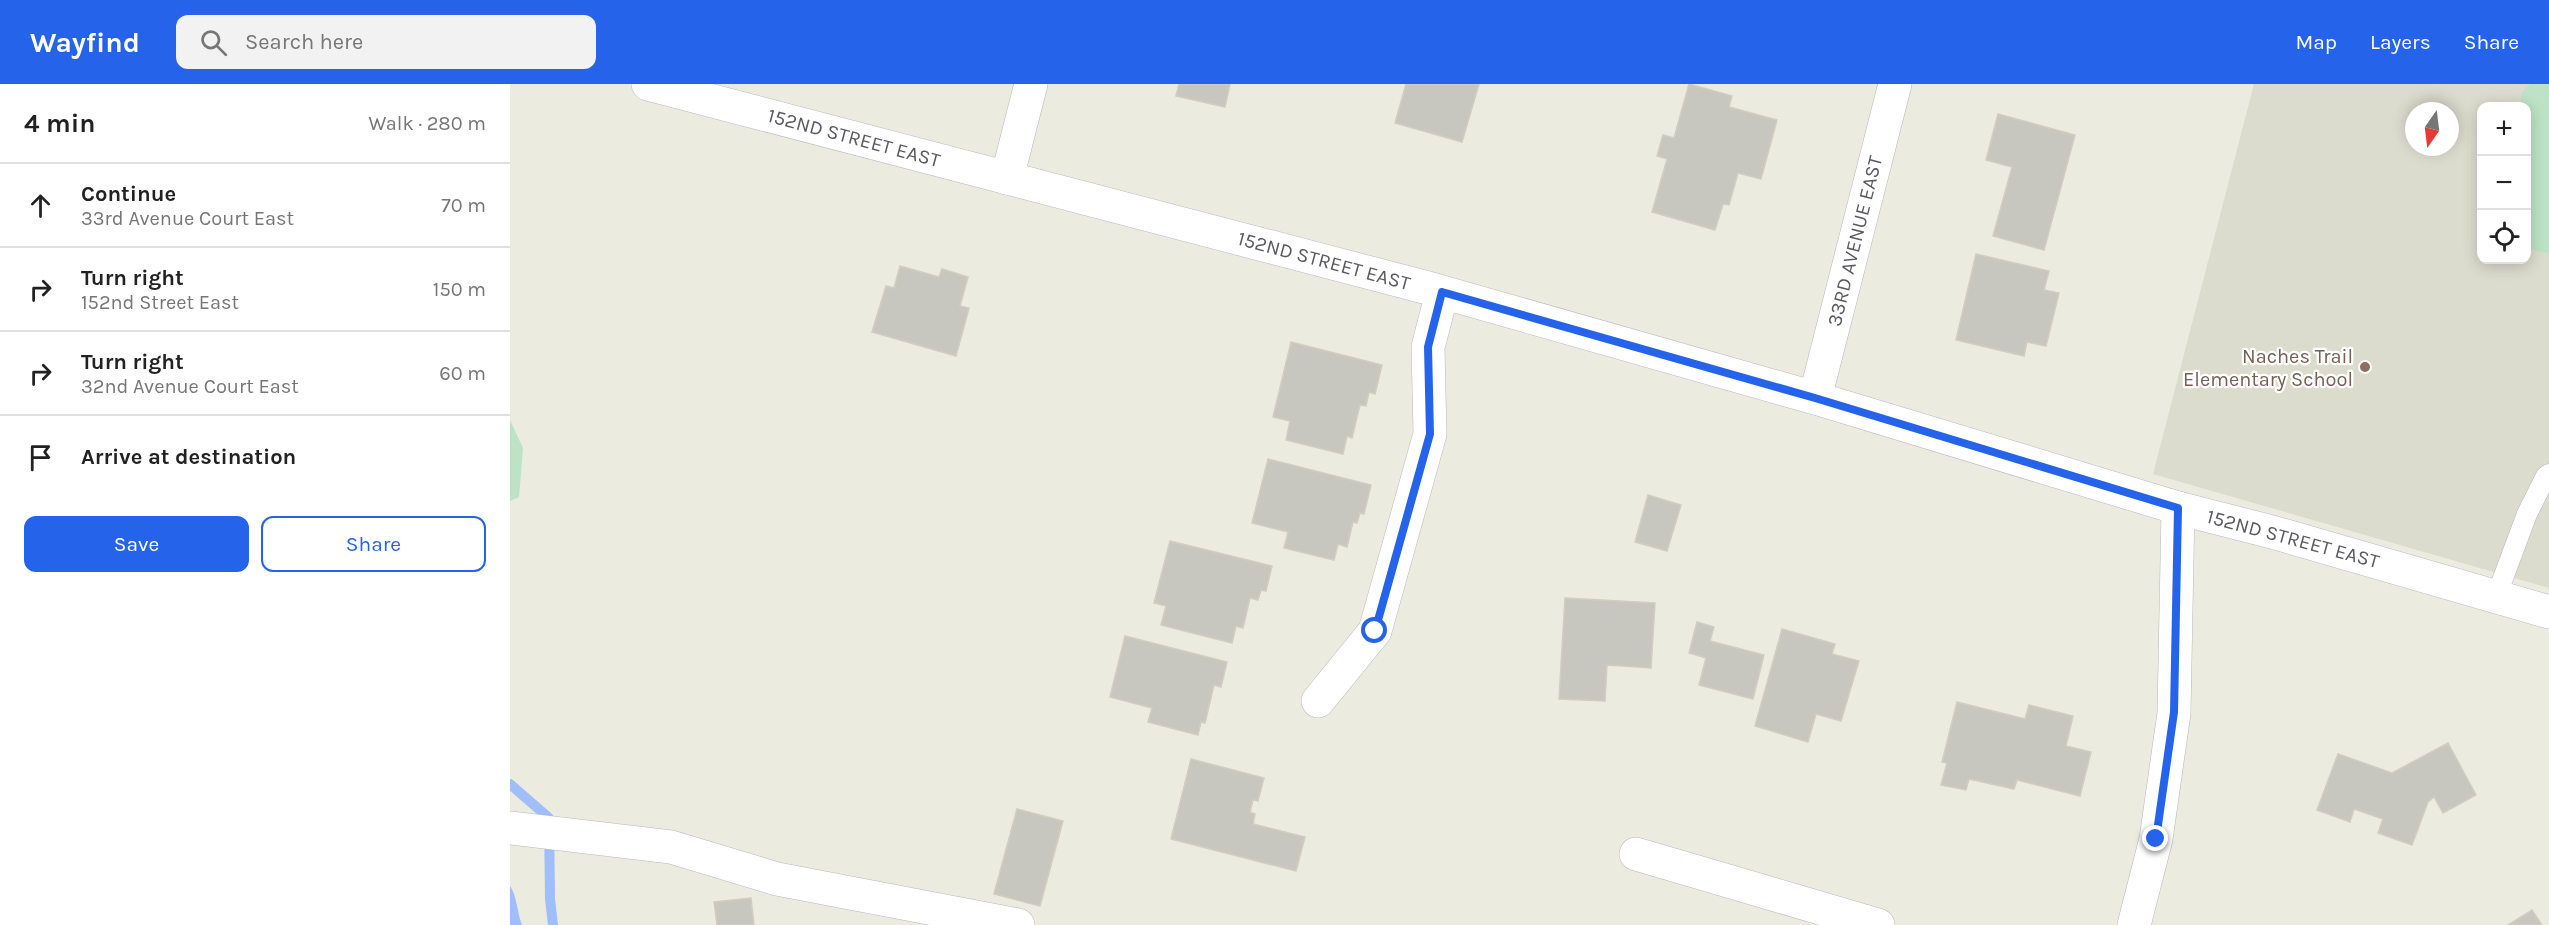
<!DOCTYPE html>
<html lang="en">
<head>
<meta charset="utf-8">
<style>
	body { margin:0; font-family:Karla,sans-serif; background:#f2f2f2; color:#222 }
	.controls { position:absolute; right:18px; top:18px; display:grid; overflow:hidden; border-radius:12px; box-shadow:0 3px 15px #0003 }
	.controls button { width:54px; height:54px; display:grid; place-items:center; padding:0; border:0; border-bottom:2px solid #e0e0e0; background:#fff; color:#222; font:30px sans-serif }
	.compass { position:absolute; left:1895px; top:18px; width:54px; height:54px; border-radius:50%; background:#fff; box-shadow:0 3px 15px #0003; rotate:194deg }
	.stop { position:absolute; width:18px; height:18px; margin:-14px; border:4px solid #2563eb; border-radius:50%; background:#fff }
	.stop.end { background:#2563eb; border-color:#fff; box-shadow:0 2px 6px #0008 }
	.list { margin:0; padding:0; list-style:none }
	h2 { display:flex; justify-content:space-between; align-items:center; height:78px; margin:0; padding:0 24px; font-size:26px }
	h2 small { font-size:20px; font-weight:400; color:#767676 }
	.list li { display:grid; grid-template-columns:39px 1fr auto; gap:18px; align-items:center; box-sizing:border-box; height:84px; padding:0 24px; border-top:2px solid #e0e0e0 }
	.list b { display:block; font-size:22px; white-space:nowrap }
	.list p { margin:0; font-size:20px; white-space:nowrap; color:#767676 }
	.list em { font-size:20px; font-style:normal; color:#767676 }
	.actions { display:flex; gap:12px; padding:18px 24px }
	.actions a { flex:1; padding:14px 0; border:2px solid #2563eb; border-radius:12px; text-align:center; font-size:21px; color:#2563eb }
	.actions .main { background:#2563eb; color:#fff }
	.icon { flex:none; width:33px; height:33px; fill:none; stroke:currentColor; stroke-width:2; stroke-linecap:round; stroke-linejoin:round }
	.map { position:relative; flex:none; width:2039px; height:841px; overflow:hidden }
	header { display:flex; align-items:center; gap:36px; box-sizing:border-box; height:84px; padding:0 30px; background:#2563eb; color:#fff }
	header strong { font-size:28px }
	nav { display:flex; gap:33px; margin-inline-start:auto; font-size:21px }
	.search { width:420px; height:54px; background:#f2f2f2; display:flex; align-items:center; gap:15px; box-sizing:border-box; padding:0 21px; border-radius:12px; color:#767676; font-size:22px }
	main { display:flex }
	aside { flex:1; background:#fff }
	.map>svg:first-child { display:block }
</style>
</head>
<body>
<header>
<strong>Wayfind</strong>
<div class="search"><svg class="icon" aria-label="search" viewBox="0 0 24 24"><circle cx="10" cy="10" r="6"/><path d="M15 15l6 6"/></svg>Search here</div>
<nav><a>Map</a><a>Layers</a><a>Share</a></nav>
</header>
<main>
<aside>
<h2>4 min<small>Walk · 280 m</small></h2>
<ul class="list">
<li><svg class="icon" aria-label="ahead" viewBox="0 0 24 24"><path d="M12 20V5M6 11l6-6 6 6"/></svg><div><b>Continue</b><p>33rd Avenue Court East</p></div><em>70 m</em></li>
<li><svg class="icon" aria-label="right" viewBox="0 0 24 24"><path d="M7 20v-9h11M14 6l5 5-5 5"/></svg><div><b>Turn right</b><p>152nd Street East</p></div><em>150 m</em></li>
<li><svg class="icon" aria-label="right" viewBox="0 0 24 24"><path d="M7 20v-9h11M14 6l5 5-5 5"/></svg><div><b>Turn right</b><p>32nd Avenue Court East</p></div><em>60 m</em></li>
<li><svg class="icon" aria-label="arrive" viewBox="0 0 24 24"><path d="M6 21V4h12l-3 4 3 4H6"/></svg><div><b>Arrive at destination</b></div></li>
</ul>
<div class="actions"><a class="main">Save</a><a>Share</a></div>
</aside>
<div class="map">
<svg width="2039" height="841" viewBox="0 0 2039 841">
	<rect width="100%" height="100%" fill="#ebebe0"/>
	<path fill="#dbdbce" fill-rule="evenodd" d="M 1744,0 L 2039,0 L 2039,504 L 1643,390 ZM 1972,22 L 2016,22 L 2016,176 L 1972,176 ZM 1904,27 L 1940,27 L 1940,63 L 1904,63 Z"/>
	<g fill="#bde2c5">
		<path d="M 2020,0 L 2039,0 L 2039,170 L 2017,164 L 2016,22 L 2009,22 L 2012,9 Z"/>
		<path d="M 0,336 L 13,364 L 9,413 L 0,417 Z"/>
	</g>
	<path fill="#a0befb" d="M 0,802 C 7,812 7,828 12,841 L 0,841 Z"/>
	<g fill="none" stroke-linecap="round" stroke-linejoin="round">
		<path stroke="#a0befb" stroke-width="10" d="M 0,700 L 39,734 L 40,815 L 43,841"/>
	</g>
	<g fill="#c8c7bf" stroke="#cfcebf" stroke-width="1.5">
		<path d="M 669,0 L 720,0 L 715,23 L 666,12 Z"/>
		<path d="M 896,0 L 969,0 L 952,58 L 885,39 Z"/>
		<path d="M 1179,0 L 1222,12 L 1219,23 L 1267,36 L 1251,95 L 1228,89 L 1219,121 L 1213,120 L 1205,146 L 1142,128 L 1157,75 L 1147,72 L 1153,51 L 1164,54 Z"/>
		<path d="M 1488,30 L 1565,51 L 1534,166 L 1483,152 L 1502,83 L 1476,76 Z"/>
		<path d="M 1466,170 L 1539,187 L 1534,206 L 1549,209 L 1536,262 L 1517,258 L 1514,272 L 1446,256 Z"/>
		<path d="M 390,182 L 429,193 L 432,185 L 458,193 L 450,222 L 459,224 L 446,272 L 362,248 L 376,202 L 384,204 Z"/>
		<path d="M 781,258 L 872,281 L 865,310 L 859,308 L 856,322 L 850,321 L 842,354 L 837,352 L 833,370 L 776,356 L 780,337 L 763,333 Z"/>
		<path d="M 758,375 L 861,401 L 854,430 L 850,429 L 847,439 L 843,438 L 837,463 L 828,460 L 824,476 L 774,464 L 778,448 L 742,439 Z"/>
		<path d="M 1138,411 L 1171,421 L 1157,467 L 1125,458 Z"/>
		<path d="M 660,457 L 762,482 L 756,507 L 751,506 L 748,516 L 740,514 L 733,544 L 726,542 L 722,559 L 651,541 L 656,522 L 644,519 Z"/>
		<path d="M 1055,514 L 1145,519 L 1141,584 L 1097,581 L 1095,617 L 1049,615 Z"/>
		<path d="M 1187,538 L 1204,543 L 1200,557 L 1254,571 L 1243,615 L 1189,601 L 1196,574 L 1179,569 Z"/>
		<path d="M 1272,545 L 1325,560 L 1322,570 L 1349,577 L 1331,637 L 1306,630 L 1298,658 L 1245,642 Z"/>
		<path d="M 615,552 L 717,578 L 711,603 L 704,601 L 695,639 L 691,638 L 688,651 L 638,638 L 642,624 L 600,613 Z"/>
		<path d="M 1447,618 L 1515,635 L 1519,621 L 1563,632 L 1556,662 L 1581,668 L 1570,712 L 1507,696 L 1504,705 L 1459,695 L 1456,706 L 1431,701 L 1437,679 L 1432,678 Z"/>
		<path d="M 1938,659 L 1966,711 L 1933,729 L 1924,713 L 1918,718 L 1902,761 L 1868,749 L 1873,735 L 1844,725 L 1840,738 L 1807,726 L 1828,670 L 1882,689 Z"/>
		<path d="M 681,675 L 754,694 L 748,717 L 743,716 L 740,728 L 745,730 L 743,740 L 795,753 L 786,787 L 661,755 Z"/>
		<path d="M 507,725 L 553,737 L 530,822 L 484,810 Z"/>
		<path d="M 241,814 L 244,841 L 207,841 L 204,818 Z"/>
		<path d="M 2022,826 L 2032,841 L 1998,841 Z"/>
	</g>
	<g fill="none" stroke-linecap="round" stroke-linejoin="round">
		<defs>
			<path id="service" d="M 1986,513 L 2017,430 L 2036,392 L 2039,390"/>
			<g id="minor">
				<path d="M 497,94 L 521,0"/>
				<path d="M 1305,314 L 1385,0"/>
				<path d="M 808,617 L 865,547 L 920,350 L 918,263 L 932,209"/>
				<path d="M 0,744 L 161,763 L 267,795 L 508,841"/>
				<path d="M 1126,770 L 1368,841"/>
				<path d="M 1624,841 L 1646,755 L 1664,629 L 1668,424"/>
			</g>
			<path id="secondary" d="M 138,0 L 918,204 L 1305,314 L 1668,424 L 1762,448 L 2039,528"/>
		</defs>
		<use href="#service" stroke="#b8b8be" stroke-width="21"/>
		<use href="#minor" stroke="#b8b8be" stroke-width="34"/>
		<use href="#secondary" stroke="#b9bac1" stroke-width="34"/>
		<use href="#service" stroke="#fff" stroke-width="20"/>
		<use href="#minor" stroke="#fff" stroke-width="33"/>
		<use href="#secondary" stroke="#fff" stroke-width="33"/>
	</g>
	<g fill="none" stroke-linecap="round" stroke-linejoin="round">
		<path stroke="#2563eb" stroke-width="8" d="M 865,547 L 920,350 L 918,263 L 932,208 L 1305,314 L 1668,424 L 1664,628 L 1646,755"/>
	</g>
	<circle fill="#8d6e63" stroke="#fff" stroke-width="2" cx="1855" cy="283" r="6"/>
	<g text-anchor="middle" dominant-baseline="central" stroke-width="4.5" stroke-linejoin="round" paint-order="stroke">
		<g font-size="20" fill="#595a60" stroke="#fff">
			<text transform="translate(344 54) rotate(15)">152ND STREET EAST</text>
			<text transform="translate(1345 157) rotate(-76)">33RD AVENUE EAST</text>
			<text transform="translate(814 177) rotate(15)">152ND STREET EAST</text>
			<text transform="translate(1783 455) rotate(15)">152ND STREET EAST</text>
		</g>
		<g font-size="20" fill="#785e54" stroke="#fff" text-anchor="end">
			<text x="1843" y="272">Naches Trail<tspan x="1843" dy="23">Elementary School</tspan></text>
		</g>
	</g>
</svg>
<div class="controls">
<button>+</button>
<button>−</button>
<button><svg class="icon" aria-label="locate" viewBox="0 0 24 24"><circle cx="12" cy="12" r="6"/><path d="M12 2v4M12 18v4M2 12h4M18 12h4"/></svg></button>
</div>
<svg class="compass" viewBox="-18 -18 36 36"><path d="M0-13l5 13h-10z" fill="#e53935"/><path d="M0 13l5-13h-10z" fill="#767676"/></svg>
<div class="stop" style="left:865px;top:547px"></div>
<div class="stop end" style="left:1646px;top:755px"></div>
</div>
</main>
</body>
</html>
